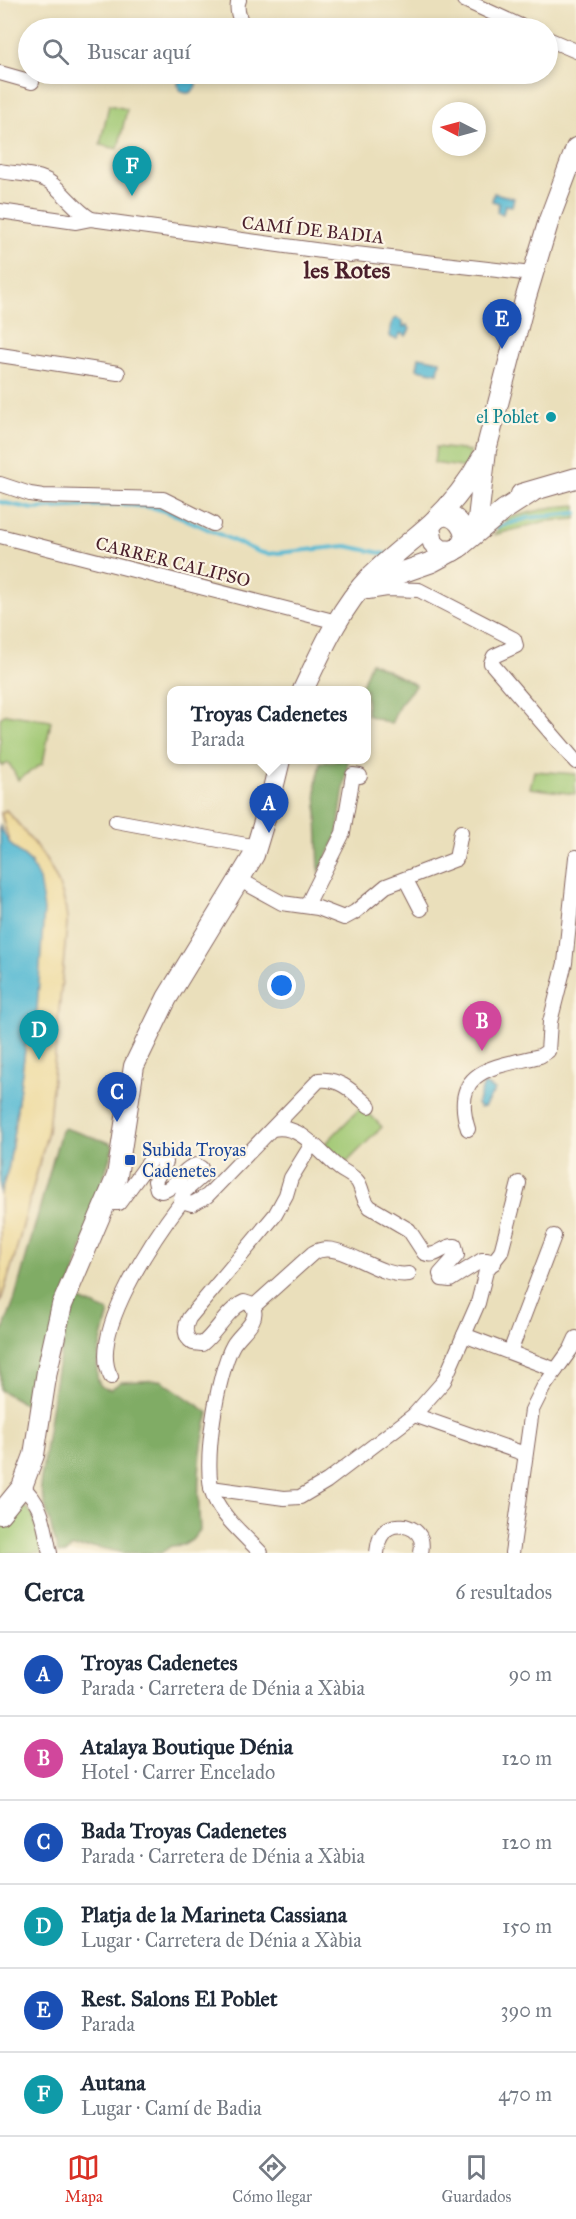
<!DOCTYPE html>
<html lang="es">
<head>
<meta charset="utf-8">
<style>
	body { margin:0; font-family:"IM FELL Great Primer",serif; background:#f6f6f7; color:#1f2937 }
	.compass { position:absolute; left:432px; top:102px; width:54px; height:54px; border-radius:50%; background:#fff; box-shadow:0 3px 9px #0003; rotate:276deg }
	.you { position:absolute; left:282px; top:986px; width:21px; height:21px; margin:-15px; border:4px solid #fff; border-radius:50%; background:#1a73e8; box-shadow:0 0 0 9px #1a73e833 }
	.badge { display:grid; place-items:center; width:39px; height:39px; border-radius:50%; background:#d93025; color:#fff; font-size:20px; font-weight:700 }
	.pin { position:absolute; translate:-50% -50px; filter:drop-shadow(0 2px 3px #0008) }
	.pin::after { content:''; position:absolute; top:32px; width:21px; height:18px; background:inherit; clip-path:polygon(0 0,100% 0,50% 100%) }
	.popup { position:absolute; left:167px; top:686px; width:204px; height:78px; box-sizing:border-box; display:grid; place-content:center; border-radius:12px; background:#fff; filter:drop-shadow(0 2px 4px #0005); font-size:20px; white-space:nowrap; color:#747a83 }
	.popup b { font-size:22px; color:#1f2937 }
	.popup::after { content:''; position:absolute; left:50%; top:100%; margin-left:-12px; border:12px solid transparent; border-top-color:#fff }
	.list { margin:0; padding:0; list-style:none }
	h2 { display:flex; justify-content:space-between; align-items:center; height:78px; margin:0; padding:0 24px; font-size:26px }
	h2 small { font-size:20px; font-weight:400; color:#747a83 }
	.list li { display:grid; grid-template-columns:39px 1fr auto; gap:18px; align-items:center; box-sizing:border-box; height:84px; padding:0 24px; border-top:2px solid #e0e1e3 }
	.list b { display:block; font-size:22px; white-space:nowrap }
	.list p { margin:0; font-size:20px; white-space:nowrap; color:#747a83 }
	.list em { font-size:20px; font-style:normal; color:#747a83 }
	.icon { flex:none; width:33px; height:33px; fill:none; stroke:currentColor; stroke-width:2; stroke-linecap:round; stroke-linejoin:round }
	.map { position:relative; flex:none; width:576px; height:1553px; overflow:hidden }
	.search { position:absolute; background:#fff; box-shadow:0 3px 9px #0003; left:18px; right:18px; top:18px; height:66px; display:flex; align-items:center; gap:15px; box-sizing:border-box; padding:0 21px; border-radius:33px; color:#747a83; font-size:22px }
	.sheet { height:582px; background:#fff }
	nav { display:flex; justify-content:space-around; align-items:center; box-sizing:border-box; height:84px; border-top:2px solid #e0e1e3; background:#fff; font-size:16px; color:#747a83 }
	nav a { display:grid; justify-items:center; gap:3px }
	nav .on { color:#d93025 }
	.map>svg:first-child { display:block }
</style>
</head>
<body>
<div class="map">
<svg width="576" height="1553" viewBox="0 0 576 1553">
	<rect width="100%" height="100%" fill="#fcf5e5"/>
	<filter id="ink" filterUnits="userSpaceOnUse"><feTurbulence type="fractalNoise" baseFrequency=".0167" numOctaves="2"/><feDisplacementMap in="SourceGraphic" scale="12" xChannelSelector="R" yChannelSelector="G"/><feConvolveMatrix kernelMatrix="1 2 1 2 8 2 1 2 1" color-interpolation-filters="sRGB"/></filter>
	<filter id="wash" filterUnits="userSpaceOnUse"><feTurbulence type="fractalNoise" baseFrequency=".008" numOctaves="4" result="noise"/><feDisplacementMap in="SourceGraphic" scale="24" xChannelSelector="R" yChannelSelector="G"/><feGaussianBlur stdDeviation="1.35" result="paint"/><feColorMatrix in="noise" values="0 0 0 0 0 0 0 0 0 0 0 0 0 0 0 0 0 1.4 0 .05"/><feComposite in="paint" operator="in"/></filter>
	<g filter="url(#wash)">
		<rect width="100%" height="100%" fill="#eadfbb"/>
		<g fill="#a0c873" stroke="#75744f" stroke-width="1.5">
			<path d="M 109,105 L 127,109 L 118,149 L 100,145 Z"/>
			<path d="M 436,447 L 470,451 L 468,468 L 434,463 Z"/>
			<path d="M 576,505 L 576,519 L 547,521 L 494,535 L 508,518 L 553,507 Z"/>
			<path d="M 6,714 L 51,721 L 43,763 L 18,780 L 9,763 L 2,766 L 0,763 L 0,718 Z"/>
			<path d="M 534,771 L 576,774 L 575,794 L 530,788 Z"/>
			<path d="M 362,1106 L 382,1127 L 343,1166 L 323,1146 Z"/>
			<path d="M 21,1507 L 27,1508 L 33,1515 L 43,1553 L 0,1553 L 0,1527 Z"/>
		</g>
		<g fill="#80ac65" stroke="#656648" stroke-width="1.5">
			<path d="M 371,662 L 416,685 L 400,704 L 391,724 L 367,715 L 366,690 L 360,690 Z"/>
			<path d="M 348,760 L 337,836 L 319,873 L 316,784 L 320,762 Z"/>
			<path d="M 64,1128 L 111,1143 L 113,1147 L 33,1409 L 0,1390 L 0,1338 L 14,1301 L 61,1131 Z"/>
			<path d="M 73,1297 L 109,1312 C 105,1328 92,1368 99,1383 C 101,1388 106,1389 111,1389 L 121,1382 L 161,1380 L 209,1413 C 198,1453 197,1489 200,1530 L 192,1540 L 184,1545 L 171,1546 L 161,1553 L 124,1553 L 97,1547 L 71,1548 L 67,1553 L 58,1553 L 40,1486 L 56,1376 Z"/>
		</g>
		<path fill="#eeda9e" stroke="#9c7c64" stroke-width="1.5" d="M 6,810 C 34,841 67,879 67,924 L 48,1131 L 16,1252 L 0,1304 L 0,1194 L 9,1166 L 26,1043 L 37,1010 L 39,880 L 31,863 L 10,844 L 1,813 Z"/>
		<g fill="#54b9d3" stroke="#4f6c7f" stroke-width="1.5">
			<circle cx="187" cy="84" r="9"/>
			<path d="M 494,193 L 514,198 L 512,206 L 505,205 L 503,214 L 497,212 L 499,203 L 492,201 Z"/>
			<path d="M 397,318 L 403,322 L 403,327 L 407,325 L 410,329 L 406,336 L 401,333 L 397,339 L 392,338 L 389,335 L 393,320 Z"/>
			<path d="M 419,357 L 440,361 L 438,373 L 417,369 Z"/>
			<path d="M 0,826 L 10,844 L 31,863 L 39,880 L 44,910 L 37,1010 L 26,1043 L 9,1166 L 0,1194 Z"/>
			<path d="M 484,1084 L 495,1090 L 484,1107 L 480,1108 L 477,1104 Z"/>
		</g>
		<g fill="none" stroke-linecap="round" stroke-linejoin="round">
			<g stroke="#54b9d3" stroke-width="4">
				<path d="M 0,502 L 33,509 L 121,504 L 155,508 L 176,515 L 259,552 L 268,554 L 346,546 L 386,554"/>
				<path d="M 497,527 L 528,518 L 576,513"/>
			</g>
		</g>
	</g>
	<g filter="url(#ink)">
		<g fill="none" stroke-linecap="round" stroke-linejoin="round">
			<defs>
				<g id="street">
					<path d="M 239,0 C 235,9 240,20 244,28"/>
					<path d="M 464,0 L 525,28"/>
					<path d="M 548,39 L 576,51"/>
					<path d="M 0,73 L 32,82"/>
					<path d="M 0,171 C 16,174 39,174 51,183 C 66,195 75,209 91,219"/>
					<path d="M 0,211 L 76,222 L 91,219 L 351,255 L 356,254 L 532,274"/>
					<path d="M 0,355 L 118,373"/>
					<path d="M 0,484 L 30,494 L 43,496 L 163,499 L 213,524"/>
					<path d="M 0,536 L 337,622"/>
					<path d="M 368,592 L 387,589 L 419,590 L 514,639 L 516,646 L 494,656 L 491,663 L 576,762"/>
					<path d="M 116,821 L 257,847"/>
					<path d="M 240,880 L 282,903 L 318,908 L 344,918 L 355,912 L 386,886 L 456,859 L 461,832"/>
					<path d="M 406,880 L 421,909"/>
					<path d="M 307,905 L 343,833 L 353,775 L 360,776"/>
					<path d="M 273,1129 C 300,1123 320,1153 339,1168 C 345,1173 353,1175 358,1182 C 363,1190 362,1199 370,1207 L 409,1230 L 424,1253 C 437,1259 443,1245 455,1246 L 457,1255 L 440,1274 L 442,1279 L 450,1280 L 482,1260 L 487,1260 L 494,1263"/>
					<path d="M 468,1129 C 449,1068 496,1067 540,1056 L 548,1051 L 550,1022 L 565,963 L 576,857"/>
					<path d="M 312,1144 L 291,1178 L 286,1195 L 275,1215 L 189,1318 C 184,1328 184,1337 193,1343 L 202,1344 C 217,1332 227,1310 244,1302 L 250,1304 L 253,1307 L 313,1253 C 339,1237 376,1279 409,1274"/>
					<path d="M 106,1203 L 119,1203 L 152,1158 L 160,1154 L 165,1158 L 166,1162 L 155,1181 L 157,1189 L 161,1191 C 177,1189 181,1168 196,1165 L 201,1168 L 202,1176 L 184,1192 L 181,1197 L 182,1201 L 192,1204 L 207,1196 L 319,1080 C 340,1077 355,1094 369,1106"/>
					<path d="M 253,1307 C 260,1321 240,1333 233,1345 C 218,1371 201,1469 214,1497 C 223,1518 245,1536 261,1553"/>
					<path d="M 464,1335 L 556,1370"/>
					<path d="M 510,1352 L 554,1236"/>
					<path d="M 111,1377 C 87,1335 156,1235 182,1201"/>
					<path d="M 414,1415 L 525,1454"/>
					<path d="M 22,1487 C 44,1505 44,1527 50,1553"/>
					<path d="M 211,1488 L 284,1498 L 300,1497 L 327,1481 L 414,1415 L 444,1381 L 478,1303 L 486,1271 L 501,1252 L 519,1183"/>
					<path d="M 377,1553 C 378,1547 378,1540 382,1535 C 390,1521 415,1523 421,1539 C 422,1543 422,1548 421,1553"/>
					<path d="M 512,1553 L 532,1410 L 543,1388 L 571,1349 L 576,1338"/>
				</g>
				<g id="secondary">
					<path d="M 521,494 L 576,478"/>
					<path d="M 465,536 L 474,527 L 478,519 L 486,450 L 525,300 L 549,220 L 576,148"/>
					<path d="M 453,551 L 441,550 L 433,543 L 430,528 C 439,507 461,515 465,536 L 461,546"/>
					<path d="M 368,588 L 389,577 L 432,562 L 458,548 L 504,510 L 532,492"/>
					<path d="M 303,690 C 321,652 340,608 370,577 C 390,557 412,541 432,523 C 452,504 469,482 482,458"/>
					<path d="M 0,1514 L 22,1487 L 34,1455 L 47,1371 L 62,1305 L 117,1176 L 134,1066 L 167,998 L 254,855 L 269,805 L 280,760"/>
				</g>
			</defs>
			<use href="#street" stroke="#82625d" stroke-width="16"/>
			<use href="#secondary" stroke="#82625d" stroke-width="22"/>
			<use href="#street" stroke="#fff" stroke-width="14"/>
			<use href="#secondary" stroke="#fff" stroke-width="20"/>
		</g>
	</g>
	<circle fill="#0f9aa8" stroke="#fcf5e5" stroke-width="2" cx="551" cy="417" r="6"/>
	<rect fill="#1a4fb4" stroke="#fcf5e5" stroke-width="2" x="124" y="1154" width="12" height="12" rx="3"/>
	<g text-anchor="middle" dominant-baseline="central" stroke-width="4.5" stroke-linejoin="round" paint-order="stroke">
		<g font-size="18" fill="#4a1f2b" stroke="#fcf5e5">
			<text transform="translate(313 230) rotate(6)">CAMÍ DE BADIA</text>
			<text transform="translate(173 562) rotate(14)">CARRER CALIPSO</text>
		</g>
		<g font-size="18" fill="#0d838f" stroke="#fcf5e5" text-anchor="end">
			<text x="539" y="417">el Poblet</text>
		</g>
		<g font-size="18" fill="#164399" stroke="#fcf5e5" text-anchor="start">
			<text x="142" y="1150">Subida Troyas<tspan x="142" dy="21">Cadenetes</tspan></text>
		</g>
		<g font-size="24" font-weight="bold" fill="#4a1f2b" stroke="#fcf5e5">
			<text x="347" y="270">les Rotes</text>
		</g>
	</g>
</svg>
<svg class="compass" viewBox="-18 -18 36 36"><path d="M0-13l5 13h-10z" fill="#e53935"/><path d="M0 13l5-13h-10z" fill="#747a83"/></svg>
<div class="you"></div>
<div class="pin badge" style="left:269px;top:833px;background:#1a4fb4">A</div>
<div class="popup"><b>Troyas Cadenetes</b>Parada</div>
<div class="pin badge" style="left:482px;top:1051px;background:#d1479c">B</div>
<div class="pin badge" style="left:117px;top:1122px;background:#1a4fb4">C</div>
<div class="pin badge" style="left:39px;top:1060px;background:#0f9aa8">D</div>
<div class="pin badge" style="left:502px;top:349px;background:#1a4fb4">E</div>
<div class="pin badge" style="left:132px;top:196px;background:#0f9aa8">F</div>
<div class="search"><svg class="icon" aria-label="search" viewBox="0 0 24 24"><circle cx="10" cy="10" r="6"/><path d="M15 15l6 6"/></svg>Buscar aquí</div>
</div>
<section class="sheet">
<h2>Cerca<small>6 resultados</small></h2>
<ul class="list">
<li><span class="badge" style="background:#1a4fb4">A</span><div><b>Troyas Cadenetes</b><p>Parada · Carretera de Dénia a Xàbia</p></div><em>90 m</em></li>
<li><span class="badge" style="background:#d1479c">B</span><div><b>Atalaya Boutique Dénia</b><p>Hotel · Carrer Encelado</p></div><em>120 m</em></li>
<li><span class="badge" style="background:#1a4fb4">C</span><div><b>Bada Troyas Cadenetes</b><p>Parada · Carretera de Dénia a Xàbia</p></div><em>120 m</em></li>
<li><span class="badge" style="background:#0f9aa8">D</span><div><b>Platja de la Marineta Cassiana</b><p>Lugar · Carretera de Dénia a Xàbia</p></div><em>150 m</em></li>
<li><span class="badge" style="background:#1a4fb4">E</span><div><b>Rest. Salons El Poblet</b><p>Parada</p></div><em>390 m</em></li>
<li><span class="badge" style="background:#0f9aa8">F</span><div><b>Autana</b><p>Lugar · Camí de Badia</p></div><em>470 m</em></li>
</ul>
</section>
<nav>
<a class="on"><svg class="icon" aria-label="map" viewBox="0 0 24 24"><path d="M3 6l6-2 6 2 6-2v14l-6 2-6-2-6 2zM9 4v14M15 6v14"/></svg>Mapa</a>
<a><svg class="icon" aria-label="directions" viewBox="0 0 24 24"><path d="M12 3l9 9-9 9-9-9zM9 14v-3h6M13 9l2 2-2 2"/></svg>Cómo llegar</a>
<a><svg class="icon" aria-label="saved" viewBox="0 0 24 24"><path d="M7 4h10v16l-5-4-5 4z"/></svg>Guardados</a>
</nav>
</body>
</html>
